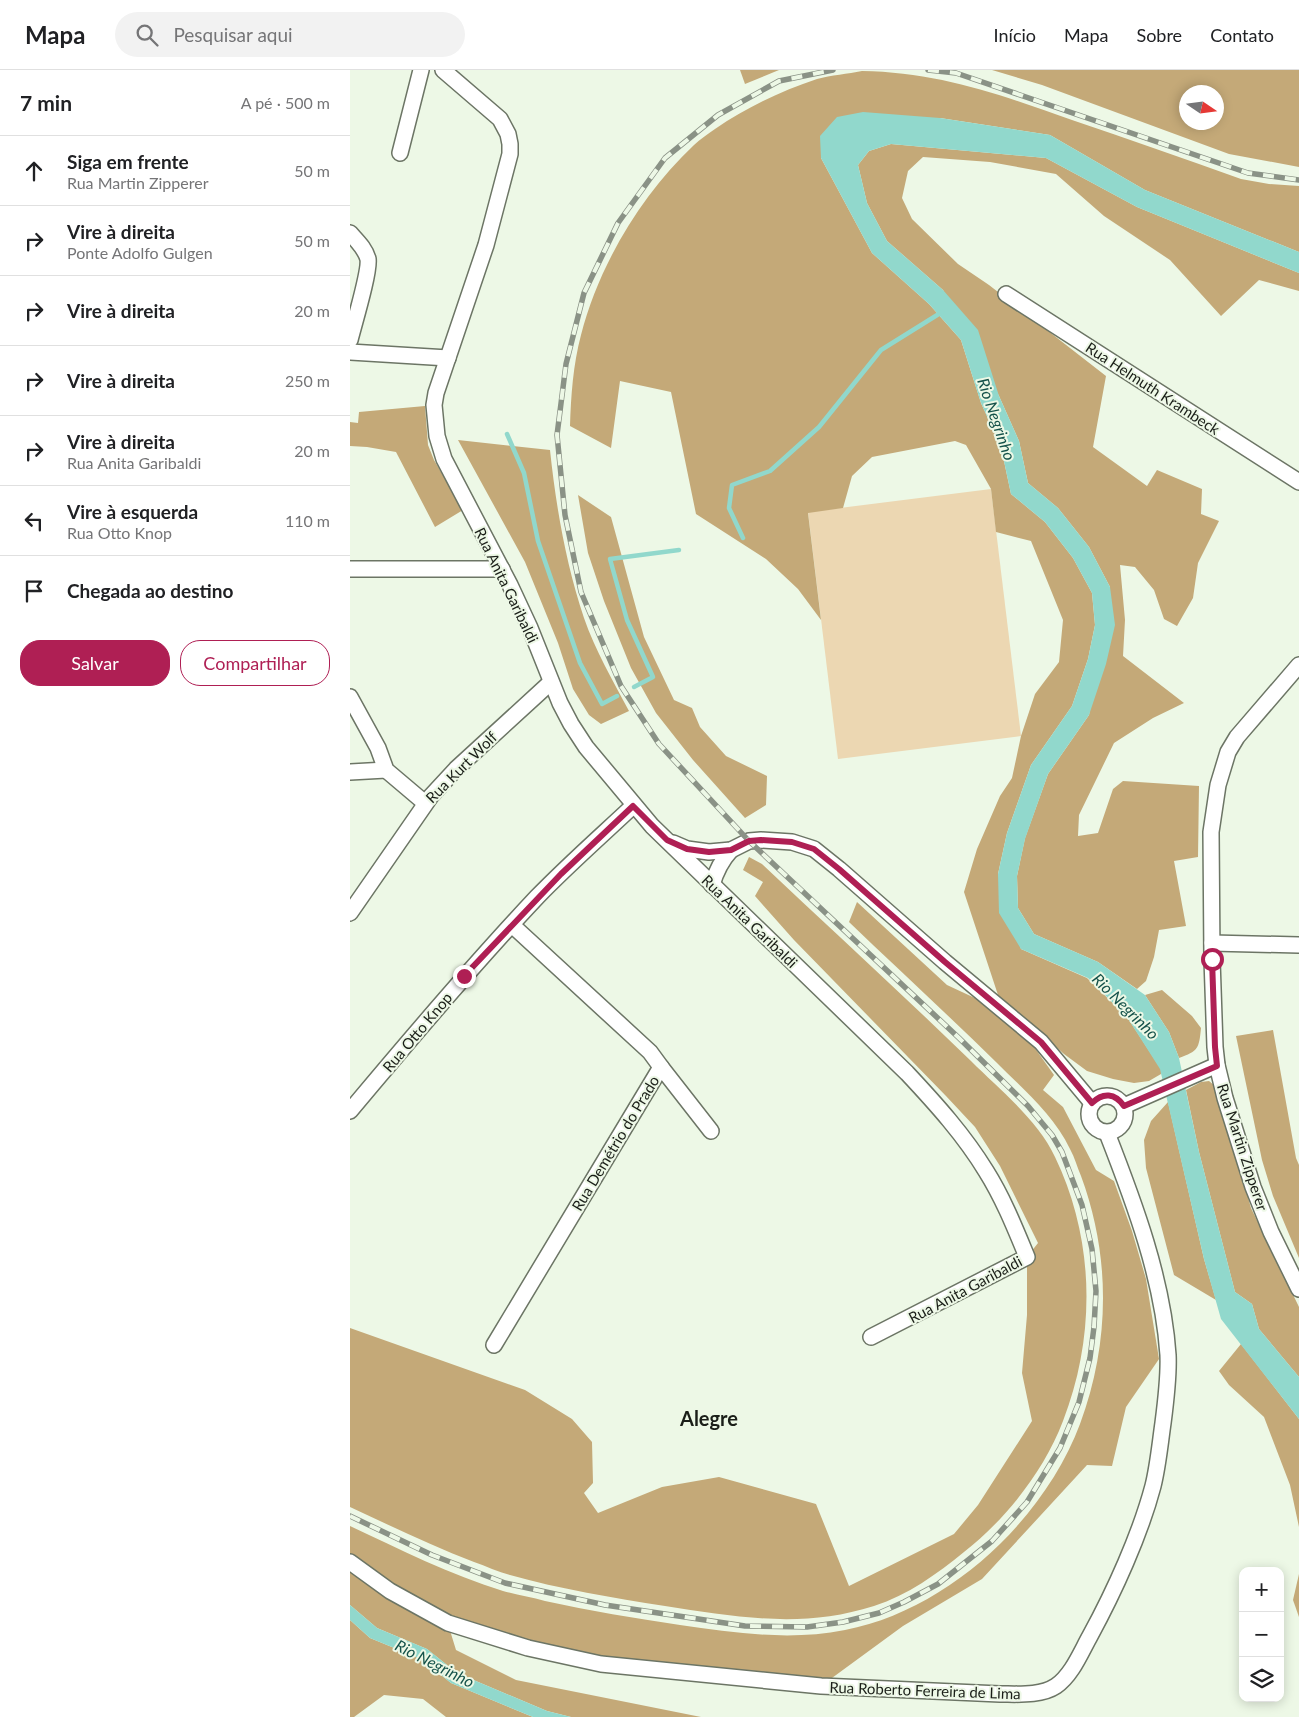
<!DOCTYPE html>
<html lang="pt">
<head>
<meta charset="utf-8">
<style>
	body { margin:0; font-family:Lato,sans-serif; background:#f2f2f2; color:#202124 }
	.controls { position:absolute; right:15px; bottom:15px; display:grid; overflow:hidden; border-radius:10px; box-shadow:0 2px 12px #0003 }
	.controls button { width:45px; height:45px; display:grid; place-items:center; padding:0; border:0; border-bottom:1px solid #e0e0e0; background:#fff; color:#202124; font:25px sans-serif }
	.compass { position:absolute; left:829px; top:15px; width:45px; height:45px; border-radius:50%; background:#fff; box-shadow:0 2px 12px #0003; rotate:103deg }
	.stop { position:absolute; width:15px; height:15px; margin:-11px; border:4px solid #af1f54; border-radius:50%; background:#fff }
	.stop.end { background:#af1f54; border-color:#fff; box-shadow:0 1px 5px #0008 }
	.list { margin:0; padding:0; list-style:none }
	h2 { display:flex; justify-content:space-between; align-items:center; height:65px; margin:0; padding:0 20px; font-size:21px }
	h2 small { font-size:16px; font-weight:400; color:#757577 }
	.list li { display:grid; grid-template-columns:32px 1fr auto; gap:15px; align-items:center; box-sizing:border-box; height:70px; padding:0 20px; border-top:1px solid #e0e0e0 }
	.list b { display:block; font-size:19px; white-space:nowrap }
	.list p { margin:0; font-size:16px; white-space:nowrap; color:#757577 }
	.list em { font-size:16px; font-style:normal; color:#757577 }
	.actions { display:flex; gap:10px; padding:15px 20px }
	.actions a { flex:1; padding:11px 0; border:1px solid #af1f54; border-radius:20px; text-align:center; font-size:18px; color:#af1f54 }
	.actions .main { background:#af1f54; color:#fff }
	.icon { flex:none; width:28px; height:28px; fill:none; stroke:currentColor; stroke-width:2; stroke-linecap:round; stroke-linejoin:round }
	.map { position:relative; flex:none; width:949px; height:1647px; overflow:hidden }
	header { display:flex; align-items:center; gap:30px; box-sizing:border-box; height:70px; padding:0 25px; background:#fff; border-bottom:1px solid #e0e0e0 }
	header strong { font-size:24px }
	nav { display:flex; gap:28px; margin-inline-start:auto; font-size:18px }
	.search { width:350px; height:45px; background:#f2f2f2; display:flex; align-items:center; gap:12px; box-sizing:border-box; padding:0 18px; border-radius:28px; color:#757577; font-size:19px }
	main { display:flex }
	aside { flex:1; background:#fff }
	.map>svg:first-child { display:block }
</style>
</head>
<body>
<header>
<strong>Mapa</strong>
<div class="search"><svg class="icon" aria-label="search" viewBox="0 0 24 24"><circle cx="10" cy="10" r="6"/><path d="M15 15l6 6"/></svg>Pesquisar aqui</div>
<nav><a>Início</a><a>Mapa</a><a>Sobre</a><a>Contato</a></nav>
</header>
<main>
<aside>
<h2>7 min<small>A pé · 500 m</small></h2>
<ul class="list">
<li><svg class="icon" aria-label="ahead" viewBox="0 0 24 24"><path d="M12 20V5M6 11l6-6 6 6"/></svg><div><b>Siga em frente</b><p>Rua Martin Zipperer</p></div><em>50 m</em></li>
<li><svg class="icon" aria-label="right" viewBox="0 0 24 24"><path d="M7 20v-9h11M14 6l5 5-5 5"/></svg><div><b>Vire à direita</b><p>Ponte Adolfo Gulgen</p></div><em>50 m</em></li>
<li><svg class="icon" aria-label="right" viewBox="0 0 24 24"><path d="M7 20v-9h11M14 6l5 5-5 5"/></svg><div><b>Vire à direita</b></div><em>20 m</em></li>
<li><svg class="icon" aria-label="right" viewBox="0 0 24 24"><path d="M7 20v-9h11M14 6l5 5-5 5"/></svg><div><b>Vire à direita</b></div><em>250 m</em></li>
<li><svg class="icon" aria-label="right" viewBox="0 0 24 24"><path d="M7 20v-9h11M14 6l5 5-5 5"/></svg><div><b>Vire à direita</b><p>Rua Anita Garibaldi</p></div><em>20 m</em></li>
<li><svg class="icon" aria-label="left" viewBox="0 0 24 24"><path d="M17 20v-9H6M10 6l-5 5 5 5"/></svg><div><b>Vire à esquerda</b><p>Rua Otto Knop</p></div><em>110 m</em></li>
<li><svg class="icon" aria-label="arrive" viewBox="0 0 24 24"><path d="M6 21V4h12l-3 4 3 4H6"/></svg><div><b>Chegada ao destino</b></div></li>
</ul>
<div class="actions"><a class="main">Salvar</a><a>Compartilhar</a></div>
</aside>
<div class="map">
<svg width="949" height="1647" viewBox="0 0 949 1647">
	<rect width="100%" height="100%" fill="#edf8e6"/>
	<path fill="#ecd7b2" d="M 641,419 L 671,666 L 488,689 L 458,442 Z"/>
	<g fill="#c4a978" fill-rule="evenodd">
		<path d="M 390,0 L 429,0 L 395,14 Z"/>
		<path d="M 642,0 L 949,0 L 949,97 L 879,84 L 692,15 ZM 836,22 L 866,22 L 866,52 L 836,52 Z"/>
		<path d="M 512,1 C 588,2 652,25 722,50 C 779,69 835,89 891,109 L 919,114 L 949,116 L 949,182 L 795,120 L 700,65 L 590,48 L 471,88 L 522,183 L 579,234 L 611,270 L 631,333 L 651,377 L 661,424 L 695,452 L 723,488 L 742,523 L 745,555 L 738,589 L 722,636 L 681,695 L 657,763 L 648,804 L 671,879 L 737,908 L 777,947 L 811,999 L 811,1004 L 799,1011 L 784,1013 L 763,1009 L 737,1001 L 714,984 L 648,925 L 614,822 L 627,779 L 650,726 L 662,708 L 671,666 L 685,624 L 709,592 L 713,550 L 681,471 L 646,462 L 641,419 L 616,375 L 605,371 L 522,387 L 502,406 L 493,438 L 458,443 L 471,550 L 448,519 L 416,489 L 346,444 L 321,322 L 270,311 L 261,378 L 220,356 C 221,326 223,295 231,265 C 249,195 291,125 344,75 C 350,69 358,64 365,59 C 397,37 431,21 467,9 C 481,5 498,4 512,1 Z"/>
		<path d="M 541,74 L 696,88 L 787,137 L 949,203 L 949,221 L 909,210 L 871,246 L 820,190 L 754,146 L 706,104 L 640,92 L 573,87 L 558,101 L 552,128 L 562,149 L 608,194 L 639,215 L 756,306 L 743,377 L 797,416 L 807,400 L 852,419 L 851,444 L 869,451 L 848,493 L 843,528 L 827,556 L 814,549 L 804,520 L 785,497 L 770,495 L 775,550 L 773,586 L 834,633 L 803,648 L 764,673 L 729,745 L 728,766 L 748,763 L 763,719 L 773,711 L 849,716 L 848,787 L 824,791 L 836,856 L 809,860 L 804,887 L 796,911 L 787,919 L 748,892 L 684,864 L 668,838 L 667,806 L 675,768 L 698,704 L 739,645 L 760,517 L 739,477 L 708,438 L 678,413 L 669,371 L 649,326 L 593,220 L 537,171 L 517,133 L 508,95 L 519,81 Z"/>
		<path d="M 75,336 L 78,375 L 84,390 L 113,440 L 85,457 L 46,382 L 17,377 L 0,376 L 0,352 L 8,353 L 9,342 Z"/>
		<path d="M 108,370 L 200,380 C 206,437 216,494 234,548 C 245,580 263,611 279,641 L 251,654 L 239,645 L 223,619 L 208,573 L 175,492 Z"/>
		<path d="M 228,425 L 261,447 L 294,567 L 324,630 L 342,638 L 350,657 L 376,686 L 417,706 L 416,735 L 395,748 L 343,690 L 306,643 L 281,598 L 254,531 L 238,483 Z"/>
		<path d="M 399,787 L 412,794 C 482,860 552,924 621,991 C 649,1019 688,1050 705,1087 C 745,1170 746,1266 713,1351 C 694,1401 656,1449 614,1482 C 587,1504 558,1525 524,1536 C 452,1559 387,1547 315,1536 C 263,1528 210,1519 160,1505 C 148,1502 136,1496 124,1492 C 82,1476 41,1456 0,1437 L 0,1258 L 175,1320 L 222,1349 L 242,1372 L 243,1413 L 234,1423 L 248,1443 L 312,1417 L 369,1407 L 466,1434 L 499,1516 L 604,1464 L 628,1435 L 682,1351 L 672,1303 L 677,1245 L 677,1187 L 688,1173 L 650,1096 L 625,1057 L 596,1026 L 444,870 L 405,826 L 413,812 L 393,800 Z"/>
		<path d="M 507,832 L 597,915 L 627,929 L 682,974 L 704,1005 L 693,1020 L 713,1037 L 746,1100 L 764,1111 L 782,1161 L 796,1209 L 809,1289 L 776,1337 L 762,1396 L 737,1395 L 632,1509 L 553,1556 L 471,1616 L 251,1594 L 98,1554 L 106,1580 L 166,1610 L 351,1647 L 221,1647 L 197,1641 L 107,1603 L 77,1579 L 27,1558 L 0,1535 L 0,1456 C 49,1479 101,1505 153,1521 C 167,1525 181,1527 195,1531 C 240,1541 285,1548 330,1555 C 385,1563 440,1571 495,1560 C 598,1540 694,1450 730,1354 C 760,1273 761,1187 731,1106 C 727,1097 725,1088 720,1079 C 704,1045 672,1018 646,992 C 597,944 548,899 499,852 Z"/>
		<path d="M 812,920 L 842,946 L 851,958 C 849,979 848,981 829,988 L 819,962 L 795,925 Z"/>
		<path d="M 923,960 L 946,1088 L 949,1095 L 949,1188 L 923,1126 L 912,1090 L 886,966 Z"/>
		<path d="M 859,1011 L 865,1016 L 870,1028 L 901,1138 L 949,1237 L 949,1307 L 909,1259 L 902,1234 L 885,1222 L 849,1082 L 836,1020 L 851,1012 Z"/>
		<path d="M 818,1032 L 854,1189 L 866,1230 L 824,1205 L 796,1098 L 794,1070 L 801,1051 Z"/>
		<path d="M 891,1274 L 949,1349 L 949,1457 L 940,1415 L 914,1347 L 879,1315 L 869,1301 Z"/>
		<path d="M 949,1504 L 949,1547 L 943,1530 Z"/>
		<path d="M 0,1550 L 20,1568 L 71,1589 L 101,1613 L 183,1647 L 96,1647 L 73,1629 L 34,1625 L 4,1647 L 0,1647 Z"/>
	</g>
	<g fill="#91d8cc">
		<path d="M 513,42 L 590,48 L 700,65 L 795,120 L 949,182 L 949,203 L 787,137 L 696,88 L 541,74 L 519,81 L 508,95 L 517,133 L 537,171 L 593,220 L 628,260 L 649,326 L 669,371 L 678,413 L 708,438 L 739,477 L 760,517 L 765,555 L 756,594 L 739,645 L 698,704 L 675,769 L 667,806 L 668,838 L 684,864 L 748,892 L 795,925 L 819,962 L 829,988 L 849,1082 L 885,1222 L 902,1234 L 909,1259 L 949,1307 L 949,1349 L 871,1249 L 854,1189 L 810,999 L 777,947 L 738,908 L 671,879 L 649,843 L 648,804 L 657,763 L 681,695 L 722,636 L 738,589 L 745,555 L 742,523 L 723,488 L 695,452 L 661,424 L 651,377 L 631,333 L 611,270 L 579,234 L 522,183 L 471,88 L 470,66 L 487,47 Z"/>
		<path d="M 0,1535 L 27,1558 L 77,1579 L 107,1603 L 197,1641 L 221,1647 L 183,1647 L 101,1613 L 71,1589 L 20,1568 L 0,1550 Z"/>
	</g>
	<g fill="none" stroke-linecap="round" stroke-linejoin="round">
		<g stroke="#91d8cc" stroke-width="4.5">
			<path d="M 157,364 L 174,403 L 188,471 L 230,593 L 252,634 L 267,626"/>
			<path d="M 393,468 L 379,438 L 382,415 L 420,401 L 469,357 L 531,280 L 592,242"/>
			<path d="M 284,617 L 303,607 L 277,550 L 260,489 L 329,480"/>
		</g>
		<defs>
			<g id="street">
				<path d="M 93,0 L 150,49 L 158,64 L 160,74 L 160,84 L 136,175 L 86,323 L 84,335 L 87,366 L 94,389 L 160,515 L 180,558 L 210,633 L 221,654 L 236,677 L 302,756 L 557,1003 C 586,1034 614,1065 636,1101 C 653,1128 665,1158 677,1187 L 521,1267"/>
				<path d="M 50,83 L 71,0"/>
				<path d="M 0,163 C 7,171 15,178 18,189 C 20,201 4,254 0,270"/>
				<path d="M 656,224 L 949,412"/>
				<path d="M 0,282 L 98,288"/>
				<path d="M 0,499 L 152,499"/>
				<path d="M 949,595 L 887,667 L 878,682 L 868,715 L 861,762 L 862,889 L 865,977 L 867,995 L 875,1028 L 903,1117 L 921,1162 L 949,1219"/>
				<path d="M 0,627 L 28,678 L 36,700 L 75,733"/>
				<path d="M 0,702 L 36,700"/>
				<path d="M 323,773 L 337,779 L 359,782 L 381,780 L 399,771 L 411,770 L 442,772 L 464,779 L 489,799 L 595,892 L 691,972 L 742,1033"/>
				<path d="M 362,815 C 366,801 371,791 381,780"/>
				<path d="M 0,843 L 81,726 L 106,699 L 201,612"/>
				<path d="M 862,873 L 949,875"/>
				<path d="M 311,997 L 361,1061"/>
				<circle cx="757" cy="1044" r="18"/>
				<path d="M 774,1036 L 867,995"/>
				<path d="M 0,1041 C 61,968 122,896 187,827 C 218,795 251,766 283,736"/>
				<path d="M 144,1275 L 311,997 L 300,982 L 162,855"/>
				<path d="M 0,1492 L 40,1521 L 98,1553 L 178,1578 L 251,1594 L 471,1616 L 650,1624 C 668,1624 691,1626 706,1616 C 722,1605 731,1582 740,1566 C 764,1522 790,1465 803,1416 C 808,1396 810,1374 813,1353 C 816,1330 819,1307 818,1285 C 813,1209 784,1132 757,1063"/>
			</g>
		</defs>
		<use href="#street" stroke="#6c7565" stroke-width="18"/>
		<use href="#street" stroke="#fff" stroke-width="15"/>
		<defs>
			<g id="rail">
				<path d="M 578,0 L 606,3 L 898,103 L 949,110"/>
				<path d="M 0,1446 L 82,1485 L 155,1513 L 255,1535 L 395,1556 L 457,1557 L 493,1552 L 529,1543 L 554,1532 L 588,1514 L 642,1471 L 677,1432 L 710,1378 L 729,1332 L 740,1288 L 744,1257 L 746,1221 L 742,1179 L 732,1135 L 712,1082 L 702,1065 L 678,1036 L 609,968 L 399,771 L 309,674 L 271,616 L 231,522 L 215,445 L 207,365 L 216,294 L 234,223 L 268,153 L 315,88 L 368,45 L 429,11 L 483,0"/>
			</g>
		</defs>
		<use href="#rail" stroke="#8a9286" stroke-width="5.5"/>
		<use href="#rail" stroke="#edf8e6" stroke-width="4" stroke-dasharray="11" stroke-linecap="butt"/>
	</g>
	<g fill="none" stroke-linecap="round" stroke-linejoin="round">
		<path stroke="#af1f54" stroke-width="6" d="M 114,906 L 211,804 L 283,736 L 317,770 L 337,779 L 359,782 L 381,780 L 399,771 L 411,770 L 442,772 L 464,779 L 489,799 L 595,892 L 691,972 L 742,1033 C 753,1022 765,1023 774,1036 L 867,996 L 865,977 L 862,889"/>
	</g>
	<g text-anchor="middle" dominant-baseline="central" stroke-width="4" stroke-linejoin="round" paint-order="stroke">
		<g font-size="15" fill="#1a1e18" stroke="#edf8e6">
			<text transform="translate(803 318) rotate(33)">Rua Helmuth Krambeck</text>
			<text transform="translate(157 515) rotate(64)">Rua Anita Garibaldi</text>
			<text transform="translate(111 697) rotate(-45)">Rua Kurt Wolf</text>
			<text transform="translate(400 851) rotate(44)">Rua Anita Garibaldi</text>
			<text transform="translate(67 962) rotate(-50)">Rua Otto Knop</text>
			<text transform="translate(265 1073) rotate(-59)">Rua Demétrio do Prado</text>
			<text transform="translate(893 1077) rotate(72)">Rua Martin Zipperer</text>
			<text transform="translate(615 1219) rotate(-28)">Rua Anita Garibaldi</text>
			<text transform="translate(575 1620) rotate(2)">Rua Roberto Ferreira de Lima</text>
		</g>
		<g font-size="16" font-style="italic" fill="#15524a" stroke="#edf8e6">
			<text transform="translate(647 349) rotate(71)">Rio Negrinho</text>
			<text transform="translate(776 936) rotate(45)">Rio Negrinho</text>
			<text transform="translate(85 1593) rotate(27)">Rio Negrinho</text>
		</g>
		<g font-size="20" font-weight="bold" fill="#1a1e18" stroke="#edf8e6">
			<text x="359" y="1348">Alegre</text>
		</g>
	</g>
</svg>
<div class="controls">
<button>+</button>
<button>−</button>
<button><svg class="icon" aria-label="layers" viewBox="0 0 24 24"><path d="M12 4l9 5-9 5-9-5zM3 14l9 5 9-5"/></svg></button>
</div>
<svg class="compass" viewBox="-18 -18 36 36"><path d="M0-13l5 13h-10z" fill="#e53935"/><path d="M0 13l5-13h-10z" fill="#757577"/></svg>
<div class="stop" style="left:862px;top:889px"></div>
<div class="stop end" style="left:114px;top:906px"></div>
</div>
</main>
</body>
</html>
